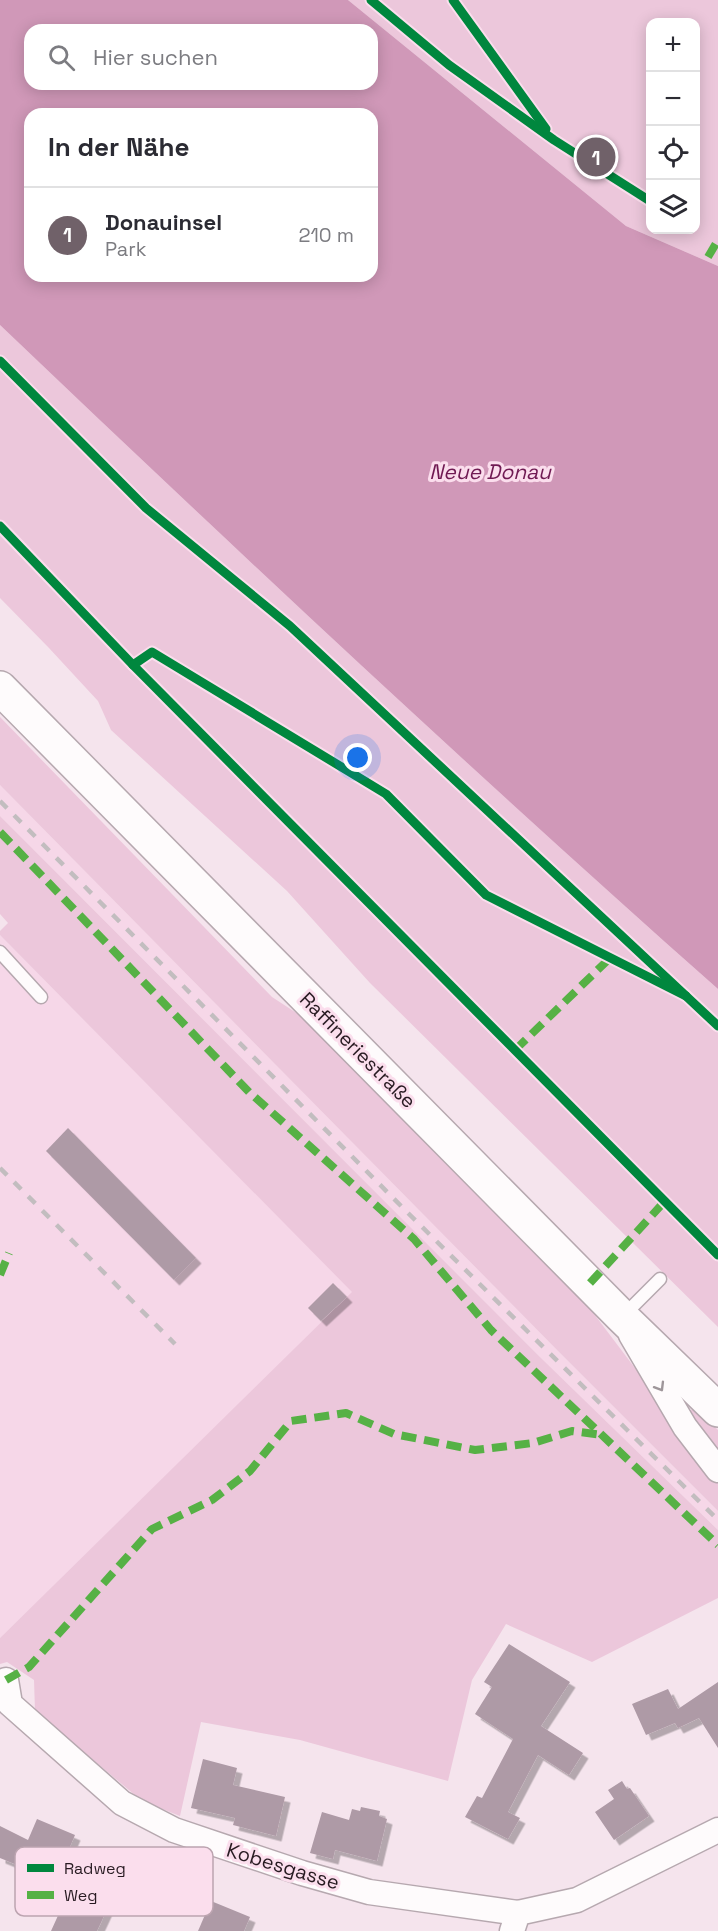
<!DOCTYPE html>
<html lang="de">
<head>
<meta charset="utf-8">
<style>
	body { margin:0; font-family:"Space Grotesk",sans-serif; background:#f2f2f3; color:#2b2b33 }
	.controls { position:absolute; right:18px; top:18px; display:grid; overflow:hidden; border-radius:12px; box-shadow:0 3px 15px #0003 }
	.controls button { width:54px; height:54px; display:grid; place-items:center; padding:0; border:0; border-bottom:2px solid #e1e1e2; background:#fff; color:#2b2b33; font:30px sans-serif }
	.you { position:absolute; left:358px; top:758px; width:21px; height:21px; margin:-15px; border:4px solid #fff; border-radius:50%; background:#1a73e8; box-shadow:0 0 0 9px #1a73e833 }
	.badge { display:grid; place-items:center; width:39px; height:39px; border-radius:50%; background:#706169; color:#fff; font-size:20px; font-weight:700 }
	.pin { position:absolute; translate:-50% -50%; border:3px solid #fff; box-shadow:0 2px 6px #0006 }
	.list { margin:0; padding:0; list-style:none }
	h2 { display:flex; justify-content:space-between; align-items:center; height:78px; margin:0; padding:0 24px; font-size:26px }
	h2 small { font-size:20px; font-weight:400; color:#7c7c81 }
	.list li { display:grid; grid-template-columns:39px 1fr auto; gap:18px; align-items:center; box-sizing:border-box; height:96px; padding:0 24px; border-top:2px solid #e1e1e2 }
	.list b { display:block; font-size:22px; white-space:nowrap }
	.list p { margin:0; font-size:20px; white-space:nowrap; color:#7c7c81 }
	.list em { font-size:20px; font-style:normal; color:#7c7c81 }
	.icon { flex:none; width:33px; height:33px; fill:none; stroke:currentColor; stroke-width:2; stroke-linecap:round; stroke-linejoin:round }
	.map { position:relative; flex:none; width:718px; height:1931px; overflow:hidden }
	.search { position:absolute; background:#fff; box-shadow:0 3px 15px #0003; left:24px; top:24px; width:354px; height:66px; display:flex; align-items:center; gap:15px; box-sizing:border-box; padding:0 21px; border-radius:18px; color:#7c7c81; font-size:22px }
	.panel { position:absolute; background:#fff; box-shadow:0 3px 15px #0003; left:24px; top:108px; width:354px; height:174px; border-radius:18px }
	.map>svg:first-child { display:block }
</style>
</head>
<body>
<div class="map">
<svg width="718" height="1931" viewBox="0 0 718 1931">
	<defs>
		<filter id="shadow"><feDropShadow dx="5.5" dy="5.5" stdDeviation="0" flood-color="#0004"/></filter>
	</defs>
	<rect width="100%" height="100%" fill="#f5e4ed"/>
	<g fill="#f6d7e8">
		<path d="M 0,785 L 558,1351 L 718,1511 L 718,1530 L 540,1357 L 0,816 Z"/>
		<path d="M 0,935 L 353,1292 L 0,1638 Z"/>
	</g>
	<g fill="#ecc7db" fill-rule="evenodd">
		<path d="M 348,0 L 718,0 L 718,266 L 626,226 ZM 650,22 L 696,22 L 696,230 L 650,230 Z"/>
		<path d="M 0,325 C 236,550 474,773 718,989 L 718,1327 L 370,983 L 287,891 L 111,730 L 98,701 L 49,648 L 0,598 Z"/>
		<path d="M 0,717 L 272,997 L 321,1029 L 585,1302 L 718,1478 L 718,1511 L 558,1351 L 0,785 Z"/>
		<path d="M 0,816 L 540,1357 L 718,1530 L 718,1598 L 592,1662 L 506,1624 L 472,1680 L 448,1781 L 300,1740 L 201,1722 L 180,1816 L 142,1801 L 35,1711 L 34,1680 L 7,1662 L 0,1664 L 0,1638 L 352,1292 L 0,935 L 0,931 L 8,923 L 0,914 Z"/>
		<path d="M 694,1409 L 699,1411 L 718,1430 L 718,1463 L 688,1411 Z"/>
	</g>
	<path fill="#d098b8" fill-rule="evenodd" d="M 0,0 L 348,0 L 626,226 L 718,266 L 718,989 C 474,773 236,550 0,325 ZM 30,30 L 372,30 L 372,84 L 30,84 ZM 30,114 L 372,114 L 372,276 L 30,276 Z"/>
	<g fill="#ae9aa6" filter="url(#shadow)">
		<path d="M 68,1128 L 196,1258 L 174,1280 L 46,1151 Z"/>
		<path d="M 333,1283 L 347,1297 L 321,1321 L 308,1308 Z"/>
		<path d="M 509,1644 L 570,1682 L 541,1726 L 583,1753 L 569,1775 L 538,1755 L 508,1812 L 520,1818 L 508,1839 L 465,1817 L 477,1796 L 482,1798 L 513,1739 L 475,1714 L 492,1687 L 484,1682 Z"/>
		<path d="M 718,1682 L 718,1748 L 699,1718 L 678,1728 L 675,1723 L 646,1735 L 632,1704 L 668,1689 L 678,1709 Z"/>
		<path d="M 203,1759 L 237,1768 L 233,1785 L 285,1797 L 276,1836 L 233,1825 L 235,1818 L 191,1808 Z"/>
		<path d="M 622,1781 L 627,1789 L 630,1788 L 649,1816 L 614,1840 L 595,1812 L 614,1799 L 608,1790 Z"/>
		<path d="M 361,1807 L 380,1811 L 379,1816 L 387,1819 L 377,1861 L 335,1850 L 333,1859 L 310,1853 L 322,1812 L 349,1820 L 352,1809 L 360,1811 Z"/>
		<path d="M 37,1819 L 75,1835 L 66,1856 L 84,1864 L 82,1870 L 118,1886 L 97,1931 L 51,1931 L 71,1887 L 0,1858 L 0,1826 L 28,1840 Z"/>
		<path d="M 211,1901 L 250,1917 L 244,1931 L 198,1931 Z"/>
	</g>
	<g fill="none" stroke-linecap="round" stroke-linejoin="round">
		<defs>
			<g id="lane">
				<path d="M 0,952 L 41,997"/>
				<path d="M 623,1316 L 660,1279"/>
			</g>
			<g id="street">
				<path d="M 631,1335 L 685,1427 L 718,1470"/>
				<path d="M 6,1680 L 10,1704 L 122,1803 L 174,1830 L 302,1873 L 369,1892 L 518,1913"/>
				<path d="M 512,1931 L 518,1913 L 577,1900 L 718,1830"/>
			</g>
			<path id="secondary" d="M 0,688 L 622,1317 L 718,1410"/>
		</defs>
		<use href="#lane" stroke="#b6a8af" stroke-width="15"/>
		<use href="#street" stroke="#b6a8af" stroke-width="27"/>
		<use href="#secondary" stroke="#b6a8af" stroke-width="36"/>
		<use href="#lane" stroke="#fefbfc" stroke-width="12"/>
		<use href="#street" stroke="#fefbfc" stroke-width="24"/>
		<use href="#secondary" stroke="#fefbfc" stroke-width="33"/>
		<g stroke="#c2bdbf" stroke-width="4.5" stroke-dasharray="10 10" stroke-linecap="butt">
			<path d="M 0,801 L 409,1214 L 718,1520"/>
			<path d="M 0,1168 L 175,1344"/>
		</g>
		<g stroke="#56b145" stroke-width="8" stroke-dasharray="15 8" stroke-linecap="butt">
			<path d="M 708,257 L 718,240"/>
			<path d="M 0,832 L 249,1092 L 414,1239 L 491,1330 L 718,1545"/>
			<path d="M 515,1050 L 610,958"/>
			<path d="M 0,1275 L 9,1253"/>
			<path d="M 590,1283 L 665,1201"/>
			<path d="M 6,1680 L 29,1667 L 152,1529 L 212,1500 L 250,1471 L 291,1421 L 346,1413 L 394,1434 L 475,1450 L 533,1443 L 572,1431 L 603,1435"/>
		</g>
		<defs>
			<g id="cycleway">
				<path d="M 371,0 L 449,65 L 554,140 L 650,201"/>
				<path d="M 453,0 L 546,129"/>
				<path d="M 0,361 L 146,508 L 290,626 L 686,996"/>
				<path d="M 0,526 L 133,665 L 718,1255"/>
				<path d="M 133,665 L 152,652 L 386,794 L 486,895 L 686,996 L 718,1026"/>
			</g>
		</defs>
		<use href="#cycleway" stroke="#fbdeed" stroke-width="13"/>
		<use href="#cycleway" stroke="#00873e" stroke-width="9"/>
	</g>
	<defs><path id="oneway-chevron" d="M-2-3.5L2.5 0L-2 3.5" fill="none" stroke-width="1.6" stroke-linecap="round" stroke-linejoin="round" transform="scale(1.5)"/></defs>
	<use stroke="#9e969a" href="#oneway-chevron" transform="translate(660 1387) rotate(59)"/>
	<g text-anchor="middle" dominant-baseline="central" stroke-width="6" stroke-linejoin="round" paint-order="stroke">
		<g font-size="20" fill="#281b22" stroke="#fbdeed">
			<text transform="translate(358 1050) rotate(45)">Raffineriestraße</text>
			<text transform="translate(283 1866) rotate(17)">Kobesgasse</text>
		</g>
		<g font-size="21" font-style="italic" fill="#701a53" stroke="#fbdeed">
			<text x="490" y="471">Neue Donau</text>
		</g>
	</g>
	<rect x="15" y="1847" width="198" height="69" rx="9" fill="#fbdeed" stroke="#bca4b0" stroke-width="1.5"/>
	<rect x="27" y="1864" width="27" height="8" fill="#00873e"/>
	<rect x="27" y="1891" width="27" height="8" fill="#56b145"/>
	<g font-size="16" fill="#281b22">
		<text x="64" y="1874">Radweg</text>
		<text x="64" y="1901">Weg</text>
	</g>
</svg>
<div class="controls">
<button>+</button>
<button>−</button>
<button><svg class="icon" aria-label="locate" viewBox="0 0 24 24"><circle cx="12" cy="12" r="6"/><path d="M12 2v4M12 18v4M2 12h4M18 12h4"/></svg></button>
<button><svg class="icon" aria-label="layers" viewBox="0 0 24 24"><path d="M12 4l9 5-9 5-9-5zM3 14l9 5 9-5"/></svg></button>
</div>
<div class="you"></div>
<div class="pin badge" style="left:596px;top:157px">1</div>
<div class="search"><svg class="icon" aria-label="search" viewBox="0 0 24 24"><circle cx="10" cy="10" r="6"/><path d="M15 15l6 6"/></svg>Hier suchen</div>
<section class="panel">
<h2>In der Nähe<small></small></h2>
<ul class="list">
<li><span class="badge">1</span><div><b>Donauinsel</b><p>Park</p></div><em>210 m</em></li>
</ul>
</section>
</div>
</body>
</html>
